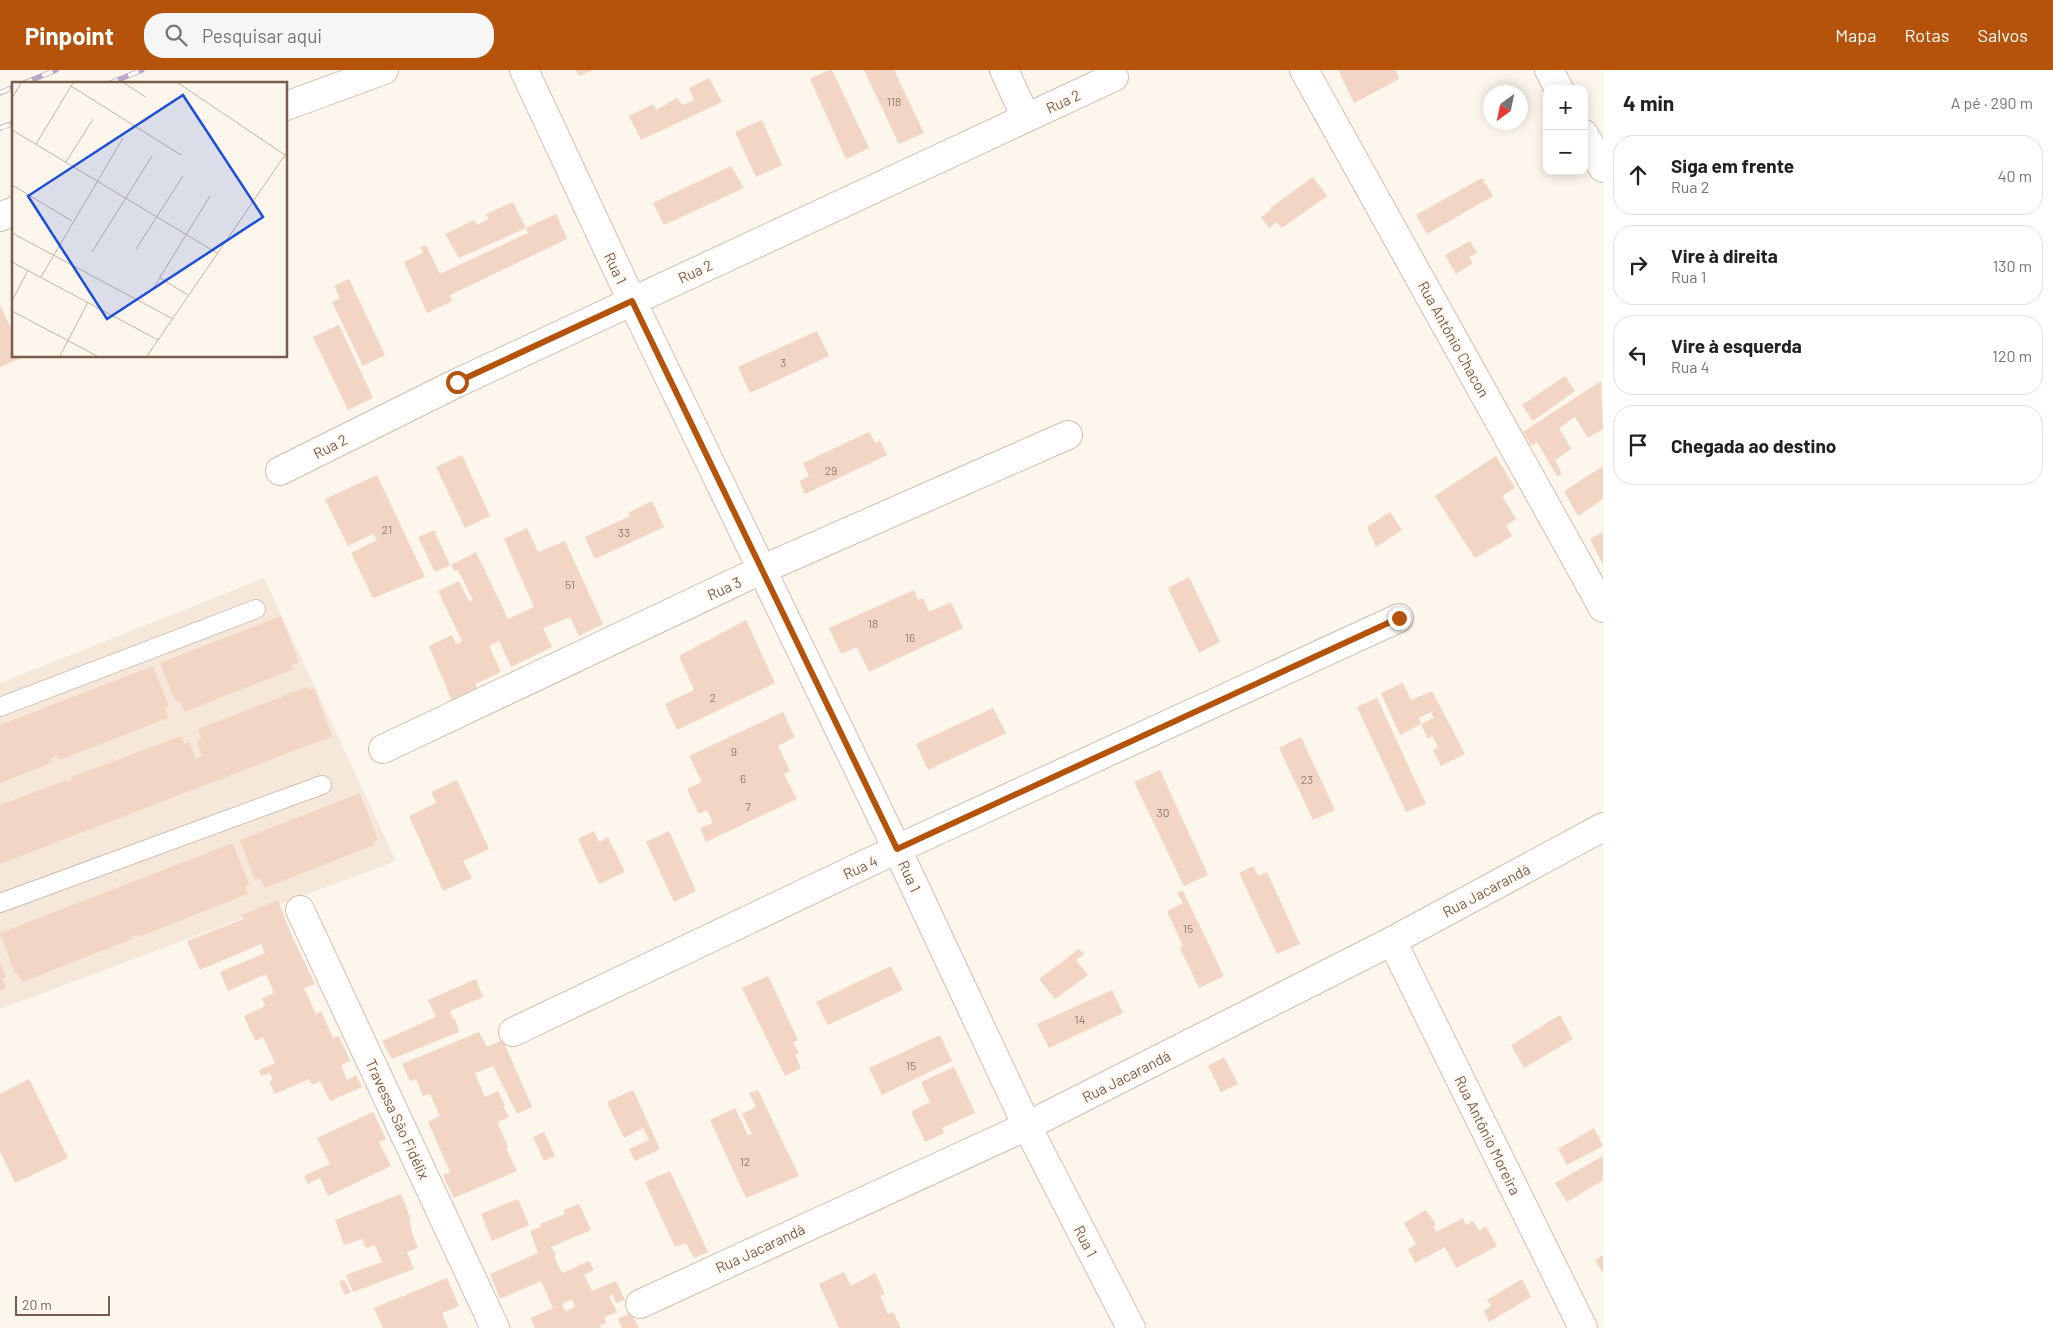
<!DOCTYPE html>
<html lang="pt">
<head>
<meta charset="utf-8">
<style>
	body { margin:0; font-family:Barlow,sans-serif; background:#f6f6f6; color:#202124 }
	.controls { position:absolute; right:15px; top:15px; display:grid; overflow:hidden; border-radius:10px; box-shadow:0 2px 12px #0003 }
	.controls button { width:45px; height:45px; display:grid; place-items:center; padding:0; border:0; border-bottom:1px solid #e0e0e0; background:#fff; color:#202124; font:25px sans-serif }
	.compass { position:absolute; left:1483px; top:15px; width:45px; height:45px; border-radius:50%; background:#fff; box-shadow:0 2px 12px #0003; rotate:213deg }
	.scale { position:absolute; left:15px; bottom:12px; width:95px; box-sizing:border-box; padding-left:5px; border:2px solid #7a5c4d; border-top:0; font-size:14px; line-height:18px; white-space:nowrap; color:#7a5c4d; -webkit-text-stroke:4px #fffaf3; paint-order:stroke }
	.stop { position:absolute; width:15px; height:15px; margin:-11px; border:4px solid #b45309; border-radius:50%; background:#fff }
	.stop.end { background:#b45309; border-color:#fff; box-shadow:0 1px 5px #0008 }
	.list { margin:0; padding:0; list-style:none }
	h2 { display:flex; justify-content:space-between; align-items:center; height:65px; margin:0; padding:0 20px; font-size:21px }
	h2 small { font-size:16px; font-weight:400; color:#757577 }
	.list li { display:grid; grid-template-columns:32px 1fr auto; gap:15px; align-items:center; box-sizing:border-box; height:80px; margin:0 10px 10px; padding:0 10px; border:1px solid #e0e0e0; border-radius:20px }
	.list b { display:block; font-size:19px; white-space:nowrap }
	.list p { margin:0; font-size:16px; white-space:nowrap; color:#757577 }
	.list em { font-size:16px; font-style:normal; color:#757577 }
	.icon { flex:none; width:28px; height:28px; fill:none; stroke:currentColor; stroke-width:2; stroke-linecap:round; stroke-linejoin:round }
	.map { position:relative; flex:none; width:1603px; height:1258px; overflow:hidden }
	header { display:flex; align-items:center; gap:30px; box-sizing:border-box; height:70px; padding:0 25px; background:#b45309; color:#fff }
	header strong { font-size:24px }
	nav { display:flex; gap:28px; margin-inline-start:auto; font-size:18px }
	.search { width:350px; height:45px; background:#f6f6f6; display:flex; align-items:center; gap:12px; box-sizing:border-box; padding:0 18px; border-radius:20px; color:#757577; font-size:19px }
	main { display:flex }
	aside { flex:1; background:#fff }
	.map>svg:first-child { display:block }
</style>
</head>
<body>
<header>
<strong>Pinpoint</strong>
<div class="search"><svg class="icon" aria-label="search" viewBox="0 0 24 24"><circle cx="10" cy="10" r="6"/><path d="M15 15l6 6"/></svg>Pesquisar aqui</div>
<nav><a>Mapa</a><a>Rotas</a><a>Salvos</a></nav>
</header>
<main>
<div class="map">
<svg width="1603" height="1258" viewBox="0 0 1603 1258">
	<rect width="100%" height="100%" fill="#fdf6ec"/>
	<path fill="#f5e8da" d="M 264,508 L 396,791 L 0,939 L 0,613 Z"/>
	<g fill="#f3d5c3" fill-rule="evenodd">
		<path d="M 576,0 L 593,0 L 579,6 Z"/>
		<path d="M 829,0 L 832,0 L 869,78 L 846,89 L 810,9 Z"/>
		<path d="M 864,0 L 894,0 L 924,63 L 899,74 Z"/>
		<path d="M 1338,0 L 1396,0 L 1399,9 L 1354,33 Z"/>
		<path d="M 709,8 L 722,32 L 641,70 L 629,46 L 653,34 L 656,40 L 677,28 L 682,35 L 694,30 L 689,18 Z"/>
		<path d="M 762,50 L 782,95 L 756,107 L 735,62 Z"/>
		<path d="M 731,96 L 744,118 L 664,155 L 653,133 Z"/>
		<path d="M 1313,107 L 1327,126 L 1282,158 L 1277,152 L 1269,158 L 1261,147 L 1271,140 L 1270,138 Z"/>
		<path d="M 1482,108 L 1493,126 L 1427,164 L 1416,145 Z"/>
		<path d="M 513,132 L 526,158 L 459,188 L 445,164 L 474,150 L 477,155 L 489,149 L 486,144 Z"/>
		<path d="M 556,144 L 567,169 L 450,225 L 452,231 L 427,243 L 404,192 L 423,183 L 420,177 L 426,175 L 440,204 L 528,163 L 526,158 Z"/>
		<path d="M 1470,171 L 1477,183 L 1469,187 L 1473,193 L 1456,204 L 1445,185 Z"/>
		<path d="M 349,209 L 385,285 L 363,296 L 332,232 L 340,228 L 334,216 Z"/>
		<path d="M 0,235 L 14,265 L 14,286 L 26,286 L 0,297 Z"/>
		<path d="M 339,255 L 373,328 L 348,340 L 313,267 Z"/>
		<path d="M 817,261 L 829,286 L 750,323 L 738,297 Z"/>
		<path d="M 1565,306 L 1575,321 L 1533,351 L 1522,335 Z"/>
		<path d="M 1601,311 L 1603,359 L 1588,368 L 1575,347 L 1559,358 L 1571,379 L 1555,390 L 1562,404 L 1557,406 L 1537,372 L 1532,376 L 1523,362 Z"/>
		<path d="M 869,362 L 875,373 L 880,371 L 887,385 L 805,424 L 799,411 L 809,406 L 803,393 Z"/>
		<path d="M 462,385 L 490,446 L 465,458 L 436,397 Z"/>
		<path d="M 1496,386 L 1515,418 L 1502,426 L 1516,449 L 1506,456 L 1512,466 L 1475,488 L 1435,426 Z"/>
		<path d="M 1603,396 L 1603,429 L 1578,446 L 1564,421 Z"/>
		<path d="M 377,405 L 425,507 L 373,528 L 351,483 L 377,470 L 373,464 L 348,476 L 325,429 Z"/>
		<path d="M 652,431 L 664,457 L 595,489 L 585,467 L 630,446 L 628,443 Z"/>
		<path d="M 1390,442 L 1402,460 L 1376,477 L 1367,457 Z"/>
		<path d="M 527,458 L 538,482 L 565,471 L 603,554 L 579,566 L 570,547 L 543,558 L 552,577 L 511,597 L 499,571 L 489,576 L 501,602 L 475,614 L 479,622 L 453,634 L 429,576 L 452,565 L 456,574 L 462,571 L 438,521 L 459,511 L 469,532 L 473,530 L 458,500 L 454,501 L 451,495 L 476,482 L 508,549 L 534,537 L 504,469 Z"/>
		<path d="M 434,460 L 450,495 L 435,502 L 418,467 Z"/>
		<path d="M 1603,462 L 1603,495 L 1590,469 Z"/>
		<path d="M 1189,507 L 1220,572 L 1199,583 L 1168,518 Z"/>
		<path d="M 914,520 L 918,530 L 923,528 L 929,542 L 951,532 L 963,558 L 869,602 L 857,577 L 841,584 L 829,558 Z"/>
		<path d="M 281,546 L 299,593 L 292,595 L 293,599 L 184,642 L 179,630 L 175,631 L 160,593 Z"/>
		<path d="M 746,550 L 775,613 L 677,660 L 665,634 L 694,620 L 679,586 Z"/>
		<path d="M 153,596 L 169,637 L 165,638 L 168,648 L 59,690 L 57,685 L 51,688 L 53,692 L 0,713 L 0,655 Z"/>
		<path d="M 1403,613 L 1411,630 L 1432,621 L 1465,684 L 1441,696 L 1433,680 L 1438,677 L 1432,666 L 1428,669 L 1421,654 L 1400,665 L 1381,623 ZM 1431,642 L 1434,648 L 1421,654 L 1419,648 Z"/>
		<path d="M 307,617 L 308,620 L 314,618 L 332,666 L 0,794 L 0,735 L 67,710 L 68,712 L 72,711 L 71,707 L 181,666 L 185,674 L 189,672 L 196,689 L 202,686 L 196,671 L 201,669 L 198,659 Z"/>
		<path d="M 1377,628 L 1426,734 L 1406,742 L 1357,637 Z"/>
		<path d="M 993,638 L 1006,663 L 928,700 L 916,674 Z"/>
		<path d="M 783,642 L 795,667 L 778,676 L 790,701 L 784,704 L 797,729 L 706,772 L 700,758 L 713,753 L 707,740 L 699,744 L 687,719 L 702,712 L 689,686 Z"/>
		<path d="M 1301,667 L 1335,740 L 1313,750 L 1279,678 Z"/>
		<path d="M 1160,700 L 1208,805 L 1184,816 L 1134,712 Z"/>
		<path d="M 457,710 L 489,779 L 463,791 L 472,808 L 443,821 L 409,746 L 436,733 L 431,722 Z"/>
		<path d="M 360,723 L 378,770 L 373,772 L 374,775 L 264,818 L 260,808 L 255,810 L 240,770 Z"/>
		<path d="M 594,761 L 599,772 L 608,767 L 625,802 L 599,814 L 578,769 Z"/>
		<path d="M 669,761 L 696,821 L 674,832 L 646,772 Z"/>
		<path d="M 233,773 L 249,814 L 245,816 L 248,824 L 138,867 L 137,865 L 131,867 L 132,869 L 22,912 L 18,903 L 15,904 L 0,863 Z"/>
		<path d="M 1253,796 L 1258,806 L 1267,802 L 1300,874 L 1277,884 L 1239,803 Z"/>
		<path d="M 1183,821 L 1224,906 L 1199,918 L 1180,878 L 1183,876 L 1167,841 L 1183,833 L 1177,823 Z"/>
		<path d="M 278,830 L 290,862 L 315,914 L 304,918 L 316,944 L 321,941 L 333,968 L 339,966 L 350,991 L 341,995 L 347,1010 L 356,1005 L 362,1017 L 330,1031 L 320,1011 L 312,1015 L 309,1009 L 275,1024 L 269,1011 L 273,1010 L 270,1003 L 261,1006 L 259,1000 L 275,993 L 263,967 L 255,971 L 244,946 L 265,936 L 262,928 L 274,923 L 266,904 L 228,921 L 220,902 L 265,883 L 261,874 L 200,900 L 187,871 L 244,849 L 242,845 Z"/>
		<path d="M 1079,879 L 1084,884 L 1076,890 L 1088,905 L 1055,929 L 1039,909 Z"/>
		<path d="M 0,891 L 6,907 L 2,909 L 6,918 L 0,921 Z"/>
		<path d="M 891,896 L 903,920 L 828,955 L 816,932 Z"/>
		<path d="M 768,906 L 798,970 L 793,973 L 799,983 L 795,985 L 801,998 L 785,1006 L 742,918 Z"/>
		<path d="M 476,909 L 483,927 L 450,941 L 453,949 L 455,949 L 459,962 L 392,989 L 382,971 L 436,947 L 428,930 Z"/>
		<path d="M 1112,920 L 1123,943 L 1049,978 L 1037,954 Z"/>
		<path d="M 1560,945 L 1573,969 L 1524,998 L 1511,975 Z"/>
		<path d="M 479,962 L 487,977 L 503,970 L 532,1037 L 517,1044 L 493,996 L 475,1003 L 485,1027 L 498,1021 L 505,1035 L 503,1036 L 509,1047 L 497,1052 L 508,1077 L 506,1078 L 517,1101 L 454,1128 L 443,1105 L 450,1102 L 428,1052 L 440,1046 L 430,1024 L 423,1026 L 416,1009 L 410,1011 L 402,994 Z"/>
		<path d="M 940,965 L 952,991 L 882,1025 L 869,998 Z"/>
		<path d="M 1224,987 L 1238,1014 L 1221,1022 L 1208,996 Z"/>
		<path d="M 954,997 L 975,1043 L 942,1058 L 944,1063 L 925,1072 L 911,1042 L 930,1032 L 921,1012 Z"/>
		<path d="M 29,1009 L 68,1088 L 15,1113 L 0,1081 L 0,1024 Z"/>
		<path d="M 633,1020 L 660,1079 L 635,1091 L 629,1079 L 649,1070 L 643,1058 L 624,1068 L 607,1032 Z"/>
		<path d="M 758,1020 L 799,1106 L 746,1128 L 710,1050 L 735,1038 L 748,1065 L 752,1064 L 742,1044 L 756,1037 L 749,1023 Z"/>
		<path d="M 373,1042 L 386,1069 L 379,1072 L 391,1096 L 328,1126 L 320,1108 L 308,1114 L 304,1106 L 330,1094 L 317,1068 Z"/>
		<path d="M 1594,1058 L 1603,1076 L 1567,1095 L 1558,1079 Z"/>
		<path d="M 544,1062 L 555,1086 L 544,1091 L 533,1067 Z"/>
		<path d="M 1603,1086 L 1603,1110 L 1567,1132 L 1555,1113 Z"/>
		<path d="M 670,1101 L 708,1182 L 694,1188 L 686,1173 L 675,1177 L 645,1112 Z"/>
		<path d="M 401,1124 L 411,1150 L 409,1151 L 412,1160 L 411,1161 L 418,1178 L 407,1182 L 414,1199 L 353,1222 L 346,1205 L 382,1192 L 375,1175 L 366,1178 L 362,1169 L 344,1175 L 335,1150 Z"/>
		<path d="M 518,1129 L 529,1155 L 492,1171 L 481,1144 Z"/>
		<path d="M 579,1134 L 591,1160 L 551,1177 L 556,1185 L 554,1186 L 562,1203 L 589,1191 L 594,1200 L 584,1205 L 592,1221 L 616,1211 L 625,1230 L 616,1233 L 612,1224 L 609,1226 L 617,1242 L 604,1247 L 606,1253 L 600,1255 L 601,1258 L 535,1258 L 531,1248 L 553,1238 L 541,1211 L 500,1229 L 490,1204 L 538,1183 L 530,1161 L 541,1157 L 540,1154 L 565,1144 L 563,1140 ZM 572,1229 L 575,1237 L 565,1241 L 562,1234 Z"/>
		<path d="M 1426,1140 L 1436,1155 L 1434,1156 L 1436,1162 L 1463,1148 L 1466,1155 L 1473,1151 L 1479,1161 L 1486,1156 L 1497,1176 L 1456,1198 L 1445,1177 L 1415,1193 L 1408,1179 L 1416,1174 L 1404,1153 Z"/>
		<path d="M 1603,1185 L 1603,1203 L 1595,1190 Z"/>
		<path d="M 844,1202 L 851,1216 L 875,1203 L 885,1224 L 880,1226 L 888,1244 L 893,1242 L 901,1258 L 839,1258 L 819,1214 Z"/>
		<path d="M 447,1208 L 459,1236 L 442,1243 L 448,1258 L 383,1258 L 374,1238 Z"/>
		<path d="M 1522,1209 L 1531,1227 L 1489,1252 L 1484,1241 L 1491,1236 L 1487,1230 Z"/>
		<path d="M 344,1210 L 351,1222 L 345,1225 L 339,1212 Z"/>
		<path d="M 631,1243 L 639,1258 L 622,1258 L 618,1249 Z"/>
	</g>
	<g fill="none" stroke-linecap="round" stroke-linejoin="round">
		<defs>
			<g id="lane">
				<path d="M 0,637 L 256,539"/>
				<path d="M 0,833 L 322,715"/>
			</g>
			<g id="street">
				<path d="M 524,0 L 632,231 L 897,779 L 1027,1056 L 1131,1258"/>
				<path d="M 1004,0 L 1026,48"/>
				<path d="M 1304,0 L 1603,538"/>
				<path d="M 1549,0 L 1559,19"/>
				<path d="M 286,36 L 384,0"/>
				<path d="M 1584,64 L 1603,98"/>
				<path d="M 0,147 L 14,141"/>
				<path d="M 280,401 L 457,313 L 1114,7"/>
				<path d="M 383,679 L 761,500 L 1068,365"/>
				<path d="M 300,840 L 495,1258"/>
				<path d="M 1392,871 L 1583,1258"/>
				<path d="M 513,962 L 897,779 L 1399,548"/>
				<path d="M 640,1234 L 1027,1056 L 1392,871 L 1603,757"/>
			</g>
		</defs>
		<use href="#lane" stroke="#d1beb0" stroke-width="20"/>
		<use href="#street" stroke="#d1beb0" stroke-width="30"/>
		<use href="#lane" stroke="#fff" stroke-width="18"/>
		<use href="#street" stroke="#fff" stroke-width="28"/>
		<defs>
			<g id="rail">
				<path d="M 22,14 L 56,0"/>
				<path d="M 108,14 L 142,0"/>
				<path d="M 0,23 L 14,17"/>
				<path d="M 0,58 L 14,53"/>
			</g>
		</defs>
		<use href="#rail" stroke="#b9a8c9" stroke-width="5.5"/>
		<use href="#rail" stroke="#fffaf3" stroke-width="4" stroke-dasharray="11" stroke-linecap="butt"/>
	</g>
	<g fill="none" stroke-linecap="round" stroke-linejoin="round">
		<path stroke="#b45309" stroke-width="6" d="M 457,312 L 632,231 L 897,779 L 1399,548"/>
	</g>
	<g text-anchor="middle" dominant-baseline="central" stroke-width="5" stroke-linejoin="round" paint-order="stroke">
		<g font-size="12" fill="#987a6a">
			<text x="894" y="31">118</text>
			<text x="783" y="292">3</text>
			<text x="831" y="400">29</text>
			<text x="387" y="459">21</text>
			<text x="624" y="462">33</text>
			<text x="570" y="514">51</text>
			<text x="873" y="553">18</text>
			<text x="910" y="567">16</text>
			<text x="713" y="627">2</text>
			<text x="734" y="681">9</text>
			<text x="743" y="708">6</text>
			<text x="1307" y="709">23</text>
			<text x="748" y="736">7</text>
			<text x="1163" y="742">30</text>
			<text x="1188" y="858">15</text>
			<text x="1080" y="949">14</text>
			<text x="911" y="995">15</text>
			<text x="745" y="1091">12</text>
		</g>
		<g font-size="15" fill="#7a5c4d" stroke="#fffaf3">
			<text transform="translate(1063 31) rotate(-25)">Rua 2</text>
			<text transform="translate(616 198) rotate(65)">Rua 1</text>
			<text transform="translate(695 201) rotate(-25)">Rua 2</text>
			<text transform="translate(1454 269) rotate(61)">Rua Antônio Chacon</text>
			<text transform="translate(330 376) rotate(-27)">Rua 2</text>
			<text transform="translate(724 518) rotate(-25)">Rua 3</text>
			<text transform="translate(860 797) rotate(-25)">Rua 4</text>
			<text transform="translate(910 806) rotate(65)">Rua 1</text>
			<text transform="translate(1486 820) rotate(-28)">Rua Jacarandá</text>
			<text transform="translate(1126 1006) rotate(-27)">Rua Jacarandá</text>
			<text transform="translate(398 1049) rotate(65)">Travessa São Fidélix</text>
			<text transform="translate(1488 1065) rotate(64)">Rua Antônio Moreira</text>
			<text transform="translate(1086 1171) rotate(63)">Rua 1</text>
			<text transform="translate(760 1178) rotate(-25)">Rua Jacarandá</text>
		</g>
	</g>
	<g transform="translate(12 12)">
		<rect width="275" height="275" fill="#fdf6ec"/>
		<path fill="none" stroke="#c5b3a7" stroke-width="1" d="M 112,1 L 134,15M 166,1 L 273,73M 59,4 L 169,73M 0,16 L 9,1M 0,48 L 205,171M 24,62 L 61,1M 54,80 L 81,37M 0,103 L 60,139M 0,151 L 161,237M 124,167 L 171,94M 80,170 L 140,74M 0,180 L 146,258M 29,195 L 111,56M 148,196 L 176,213M 142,205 L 198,114M 0,219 L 16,188M 0,229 L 85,274M 48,274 L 76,220M 135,274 L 275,70"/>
		<path fill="#1d4ed8" fill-opacity="0.15" stroke="#1d4ed8" stroke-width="2.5" d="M 171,13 L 251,135 L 95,237 L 16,114 Z"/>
		<rect width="275" height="275" fill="none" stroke="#7a5c4d" stroke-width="2.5"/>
	</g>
</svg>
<div class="controls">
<button>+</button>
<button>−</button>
</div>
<svg class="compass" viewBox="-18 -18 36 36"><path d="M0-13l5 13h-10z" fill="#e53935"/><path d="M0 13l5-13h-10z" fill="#757577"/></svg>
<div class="scale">20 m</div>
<div class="stop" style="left:457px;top:312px"></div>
<div class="stop end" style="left:1399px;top:548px"></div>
</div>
<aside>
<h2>4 min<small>A pé · 290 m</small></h2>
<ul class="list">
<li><svg class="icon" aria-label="ahead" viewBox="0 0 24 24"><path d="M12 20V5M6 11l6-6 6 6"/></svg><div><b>Siga em frente</b><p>Rua 2</p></div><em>40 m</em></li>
<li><svg class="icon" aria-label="right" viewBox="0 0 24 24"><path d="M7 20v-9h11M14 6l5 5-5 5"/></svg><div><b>Vire à direita</b><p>Rua 1</p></div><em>130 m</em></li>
<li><svg class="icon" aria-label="left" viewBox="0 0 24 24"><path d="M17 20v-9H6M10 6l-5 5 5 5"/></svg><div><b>Vire à esquerda</b><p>Rua 4</p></div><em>120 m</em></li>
<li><svg class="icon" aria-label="arrive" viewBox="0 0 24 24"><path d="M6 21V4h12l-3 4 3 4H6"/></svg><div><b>Chegada ao destino</b></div></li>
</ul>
</aside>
</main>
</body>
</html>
